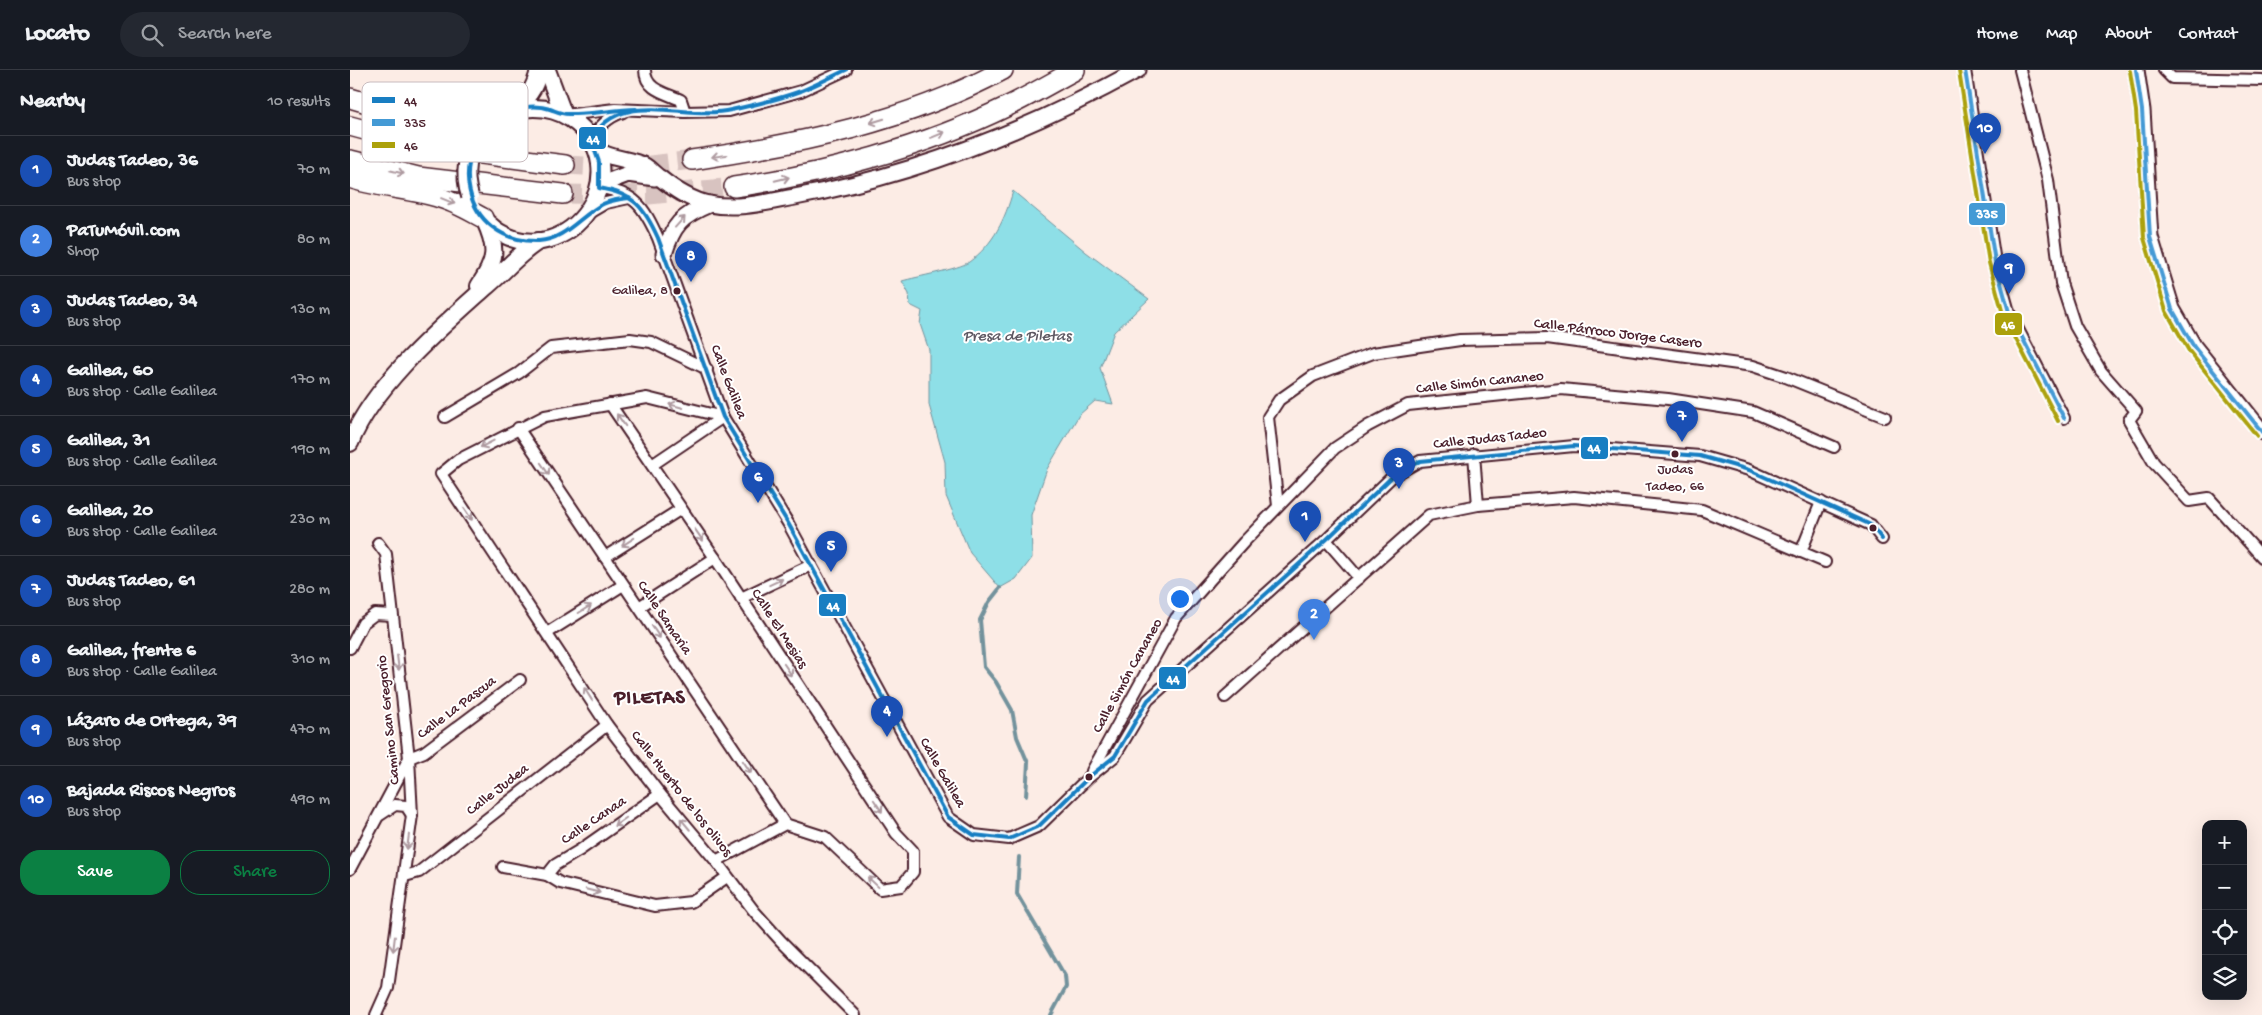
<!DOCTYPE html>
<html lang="en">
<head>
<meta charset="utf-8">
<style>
	body { margin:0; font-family:"Gochi Hand",sans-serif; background:#242831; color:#f1f3f6 }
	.controls { position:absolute; right:15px; bottom:15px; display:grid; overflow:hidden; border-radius:10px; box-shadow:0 5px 20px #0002 }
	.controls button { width:45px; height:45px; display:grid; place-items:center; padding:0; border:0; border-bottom:1px solid #363941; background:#171b24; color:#f1f3f6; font:25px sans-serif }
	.you { position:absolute; left:829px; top:528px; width:18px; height:18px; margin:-12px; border:4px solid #fff; border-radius:50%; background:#1a73e8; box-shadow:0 0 0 8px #1a73e833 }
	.badge { display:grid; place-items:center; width:32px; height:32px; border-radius:50%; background:#0b8043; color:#fff; font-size:16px; font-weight:700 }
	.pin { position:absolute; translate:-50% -41px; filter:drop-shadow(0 1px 2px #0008) }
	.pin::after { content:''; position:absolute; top:26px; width:18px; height:15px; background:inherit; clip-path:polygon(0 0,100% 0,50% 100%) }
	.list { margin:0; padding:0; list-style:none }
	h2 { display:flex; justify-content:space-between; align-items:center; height:65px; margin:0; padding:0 20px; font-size:21px }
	h2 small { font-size:16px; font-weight:400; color:#9ea1a6 }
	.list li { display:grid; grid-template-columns:32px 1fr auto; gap:15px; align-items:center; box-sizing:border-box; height:70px; padding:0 20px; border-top:1px solid #363941 }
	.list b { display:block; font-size:19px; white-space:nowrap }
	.list p { margin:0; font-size:16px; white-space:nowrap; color:#9ea1a6 }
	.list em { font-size:16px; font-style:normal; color:#9ea1a6 }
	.actions { display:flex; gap:10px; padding:15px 20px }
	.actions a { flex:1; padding:11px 0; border:1px solid #0b8043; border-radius:20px; text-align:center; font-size:18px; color:#0b8043 }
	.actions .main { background:#0b8043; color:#fff }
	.icon { flex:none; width:28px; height:28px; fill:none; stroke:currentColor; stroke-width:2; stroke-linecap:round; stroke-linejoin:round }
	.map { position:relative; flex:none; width:1912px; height:945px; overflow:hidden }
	header { display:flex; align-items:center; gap:30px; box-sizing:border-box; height:70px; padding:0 25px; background:#171b24; border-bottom:1px solid #363941 }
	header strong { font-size:24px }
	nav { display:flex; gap:28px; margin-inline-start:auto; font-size:18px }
	.search { width:350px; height:45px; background:#242831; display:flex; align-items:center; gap:12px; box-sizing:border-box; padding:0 18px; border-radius:28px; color:#9ea1a6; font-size:19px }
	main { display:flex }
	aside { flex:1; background:#171b24 }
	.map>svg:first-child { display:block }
</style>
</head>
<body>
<header>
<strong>Locato</strong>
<div class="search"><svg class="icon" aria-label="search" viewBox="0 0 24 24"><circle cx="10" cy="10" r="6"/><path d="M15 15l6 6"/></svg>Search here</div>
<nav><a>Home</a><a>Map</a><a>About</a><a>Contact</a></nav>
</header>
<main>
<aside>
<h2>Nearby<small>10 results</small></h2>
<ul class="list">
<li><span class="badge" style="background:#1a4fb4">1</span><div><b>Judas Tadeo, 36</b><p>Bus stop</p></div><em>70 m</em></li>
<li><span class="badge" style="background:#3f7fe0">2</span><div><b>PaTuMóvil.com</b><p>Shop</p></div><em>80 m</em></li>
<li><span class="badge" style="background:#1a4fb4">3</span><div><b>Judas Tadeo, 34</b><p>Bus stop</p></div><em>130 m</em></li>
<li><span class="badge" style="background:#1a4fb4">4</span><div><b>Galilea, 60</b><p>Bus stop · Calle Galilea</p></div><em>170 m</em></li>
<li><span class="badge" style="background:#1a4fb4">5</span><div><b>Galilea, 31</b><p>Bus stop · Calle Galilea</p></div><em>190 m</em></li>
<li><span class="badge" style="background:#1a4fb4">6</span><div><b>Galilea, 20</b><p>Bus stop · Calle Galilea</p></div><em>230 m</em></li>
<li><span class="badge" style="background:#1a4fb4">7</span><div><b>Judas Tadeo, 61</b><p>Bus stop</p></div><em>280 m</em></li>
<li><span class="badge" style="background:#1a4fb4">8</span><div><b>Galilea, frente 6</b><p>Bus stop · Calle Galilea</p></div><em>310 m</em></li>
<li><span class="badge" style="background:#1a4fb4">9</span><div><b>Lázaro de Ortega, 39</b><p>Bus stop</p></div><em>470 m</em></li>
<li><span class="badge" style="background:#1a4fb4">10</span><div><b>Bajada Riscos Negros</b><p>Bus stop</p></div><em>490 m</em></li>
</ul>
<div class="actions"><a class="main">Save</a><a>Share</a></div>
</aside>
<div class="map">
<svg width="1912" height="945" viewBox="0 0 1912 945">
	<rect width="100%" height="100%" fill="#fcece5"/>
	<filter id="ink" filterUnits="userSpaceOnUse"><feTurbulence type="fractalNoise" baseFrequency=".02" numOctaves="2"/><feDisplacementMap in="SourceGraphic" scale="10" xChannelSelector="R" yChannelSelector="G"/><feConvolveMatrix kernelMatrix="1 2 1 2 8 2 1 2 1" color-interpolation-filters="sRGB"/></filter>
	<g filter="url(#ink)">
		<path fill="#8edfe7" stroke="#73929c" d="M 663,121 L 736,182 L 799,229 L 764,262 L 750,298 L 763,334 L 745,331 L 729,345 L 697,399 L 681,445 L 682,488 L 666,509 L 650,518 L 620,483 L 596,426 L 595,392 L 579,335 L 579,280 L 570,254 L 572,241 L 560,235 L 559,224 L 552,211 C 566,207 609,199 619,192 C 644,174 655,149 663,121 Z"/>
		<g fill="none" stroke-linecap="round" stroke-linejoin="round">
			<g stroke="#73929c" stroke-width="4">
				<path d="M 650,518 L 639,532 L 630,550 L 634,597 L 646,612 L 662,640 L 667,667 L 678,693 L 676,726"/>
				<path d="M 669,787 L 667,824 L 715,906 L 716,917 L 701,945"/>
			</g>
			<g stroke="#d8c3c0" stroke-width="19" stroke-dasharray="19 9" stroke-linecap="butt">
				<path d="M 215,95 L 274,98 L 342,90"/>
				<path d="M 213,124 L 299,125 L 384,117"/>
			</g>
			<defs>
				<g id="street">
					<path d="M 295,0 C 295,20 316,23 331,30 L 335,42"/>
					<path d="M 1615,0 L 1645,192 L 1659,242 L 1714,348"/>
					<path d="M 1670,0 L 1698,110 L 1711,213 L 1725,256 L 1751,301 L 1786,341 L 1779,350 L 1804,393 L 1839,431 L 1859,428 L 1912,487"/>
					<path d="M 1814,0 L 1822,8 L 1912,10"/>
					<path d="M 215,45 L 265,39 L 335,42 L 379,41 L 451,21 L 496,0"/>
					<path d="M 241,70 C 249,56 258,47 273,42"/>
					<path d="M 249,118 C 285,122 294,137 308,168 L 373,347 L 438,453 L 598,747 L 624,765 L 659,769 L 689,756 L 739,707 L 765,686 L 798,630 L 976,470 L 1043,406 L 1070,391 L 1224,376 L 1350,386 L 1399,400 L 1521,455 L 1532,469"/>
					<path d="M 239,143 L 256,133 L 279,128"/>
					<path d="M 260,334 L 365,488 L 546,763 L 563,781 L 563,802 L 551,816 L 530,819 L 475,767 L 435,754 L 366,791"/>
					<path d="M 95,347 L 169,303 L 201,278 L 280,269 L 301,272 L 357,299"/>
					<path d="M 373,347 L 297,328 L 195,346 L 108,390 L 91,404 L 257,655 L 310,724 L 366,791 L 404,841 L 431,871 L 505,945"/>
					<path d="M 168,358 L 435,754"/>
					<path d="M 1124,384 L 1128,435"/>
					<path d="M 302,395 L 373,347"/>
					<path d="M 928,436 L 918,347 L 929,330 L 963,306 L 1023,283 L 1110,270 L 1197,268 L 1403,296 L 1436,307 L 1535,347"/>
					<path d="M 976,470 L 1009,508"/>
					<path d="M 1451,482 L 1471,432"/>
					<path d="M 255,487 L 331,439"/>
					<path d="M 391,528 L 461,495"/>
					<path d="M 289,537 L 365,488"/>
					<path d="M 197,563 L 273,515"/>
					<path d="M 0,578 L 13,553 L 25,544 L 42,545"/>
					<path d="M 875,627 L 1079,445 L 1128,435 L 1224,427 L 1352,440 L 1475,492"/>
					<path d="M 742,701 L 826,548 L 894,472 L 985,378 L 1018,356 L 1058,335 L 1211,319 L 1318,329 L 1403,342 L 1484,377"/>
					<path d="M 30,745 L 45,735 L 56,736 L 62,745"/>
					<path d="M 153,797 L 197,805 L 210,813 L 305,836 L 341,832 L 377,807"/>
					<path d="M 0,799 L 59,688 L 74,682 L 170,610"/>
					<path d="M 197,805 L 205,795 L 230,780 L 310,724"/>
					<path d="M 55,806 L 69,802 L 257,655"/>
					<path d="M 26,945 L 38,918 L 62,745 L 59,688 L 36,484 L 28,473"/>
				</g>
				<g id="secondary">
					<path d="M 1786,0 L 1792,40 L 1800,167 L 1822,239 L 1844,277 L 1912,362"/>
					<path d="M 246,79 C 260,90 279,88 295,96 C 300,99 305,105 310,108 C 325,120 340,130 359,134 C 388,140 417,132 445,127 C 565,105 681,59 788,0"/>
					<path d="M 249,115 L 278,104 L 305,108"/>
					<path d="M 314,184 C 323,155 331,146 360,134"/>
				</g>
				<g id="primary">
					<path d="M 197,0 L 213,43"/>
					<path d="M 162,40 C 177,29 185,19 189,0"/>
					<path d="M 134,150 C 139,154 144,159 149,162 C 219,204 293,99 221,49 C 202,36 181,36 160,41"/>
					<path d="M 129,216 C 146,191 148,179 135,151"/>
					<path d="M 0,373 C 24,314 90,258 137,216 C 155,201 169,183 189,171"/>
				</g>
				<g id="highway">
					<path d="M 0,28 C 31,38 86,52 118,50 C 129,50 141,47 152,45"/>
					<path d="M 0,56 L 78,77 L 215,95"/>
					<path d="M 0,90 L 68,107 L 213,124"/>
					<path d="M 342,90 C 449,74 557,52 653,0"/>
					<path d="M 0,108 C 28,118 58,118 87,127 C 103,131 118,140 133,148"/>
					<path d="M 384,117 C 476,104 574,77 658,36 C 681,25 703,12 725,0"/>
				</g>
			</defs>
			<use href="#street" stroke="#4a1f2b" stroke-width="14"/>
			<use href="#secondary" stroke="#4a1f2b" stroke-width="19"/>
			<use href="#primary" stroke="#4a1f2b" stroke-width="20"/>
			<use href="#highway" stroke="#4a1f2b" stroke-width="22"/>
			<use href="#street" stroke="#fff" stroke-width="10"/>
			<use href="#secondary" stroke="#fff" stroke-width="15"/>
			<use href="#primary" stroke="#fff" stroke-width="16"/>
			<use href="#highway" stroke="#fff" stroke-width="19"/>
			<defs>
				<path id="primary-bridge" d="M 120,126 C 113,105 116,81 130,63"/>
			</defs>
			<use href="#primary-bridge" stroke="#4a1f2b" stroke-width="20" stroke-linecap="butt"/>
			<use href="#primary-bridge" stroke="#fff" stroke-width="16"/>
			<defs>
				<g id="bus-1">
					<path d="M 496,0 C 481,7 466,15 451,21 C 429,29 404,35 381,40 C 334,51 270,17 241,70 L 249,92 L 249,118 C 284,124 294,137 308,168 L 373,347 L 438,453 L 598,747 L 624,765 L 659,769 L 689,756 L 739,707 L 765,686 L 798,630 L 976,470 L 1043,406 L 1070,391 L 1224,376 L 1350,386 L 1399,400 L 1521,455 L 1532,469"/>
					<path d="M 279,128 C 270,129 261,130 253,134 C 231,145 215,170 189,171 C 112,174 91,77 159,42 C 171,36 188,35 200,39 C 206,41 211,44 218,44 C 241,44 263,40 286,39"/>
				</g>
				<g id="bus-2">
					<path d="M 1615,0 L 1645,192 L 1659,242 L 1714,348"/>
					<path d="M 1786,0 L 1792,40 L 1800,167 L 1822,239 L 1844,277 L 1912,362"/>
				</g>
				<g id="bus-3">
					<path d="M 1609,1 L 1639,193 L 1653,244 L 1708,351"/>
					<path d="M 1780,1 L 1786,41 L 1794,168 L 1816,241 L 1839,281 L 1907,366"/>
				</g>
			</defs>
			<use href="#bus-1" stroke="#fff" stroke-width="8"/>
			<use href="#bus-2" stroke="#fff" stroke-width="8"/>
			<use href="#bus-3" stroke="#fff" stroke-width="8"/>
			<use href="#bus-1" stroke="#187ec2" stroke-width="4"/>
			<use href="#bus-2" stroke="#449ad5" stroke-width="4"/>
			<use href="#bus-3" stroke="#aca10b" stroke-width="4"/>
		</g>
		<defs><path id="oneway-shaft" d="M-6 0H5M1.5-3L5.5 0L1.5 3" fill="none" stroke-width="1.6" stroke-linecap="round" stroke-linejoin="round" transform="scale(1.25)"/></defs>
		<g stroke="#ae9aa0">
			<use href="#oneway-shaft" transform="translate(527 51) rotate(163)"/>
			<use href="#oneway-shaft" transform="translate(588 65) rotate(-22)"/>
			<use href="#oneway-shaft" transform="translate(369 86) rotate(172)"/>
			<use href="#oneway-shaft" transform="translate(47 102) rotate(13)"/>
			<use href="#oneway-shaft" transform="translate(432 109) rotate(-13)"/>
			<use href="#oneway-shaft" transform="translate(98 131) rotate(22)"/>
			<use href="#oneway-shaft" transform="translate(330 152) rotate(-48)"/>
			<use href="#oneway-shaft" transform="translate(326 336) rotate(-165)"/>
			<use href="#oneway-shaft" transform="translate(271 350) rotate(-125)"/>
			<use href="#oneway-shaft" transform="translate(137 374) rotate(153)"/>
			<use href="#oneway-shaft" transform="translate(195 399) rotate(56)"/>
			<use href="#oneway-shaft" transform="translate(118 444) rotate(56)"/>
			<use href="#oneway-shaft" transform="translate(349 465) rotate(55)"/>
			<use href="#oneway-shaft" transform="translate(278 472) rotate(147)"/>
			<use href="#oneway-shaft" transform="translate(426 512) rotate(-25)"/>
			<use href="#oneway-shaft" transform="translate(235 539) rotate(-32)"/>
			<use href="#oneway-shaft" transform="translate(306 562) rotate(56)"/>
			<use href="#oneway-shaft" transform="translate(48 593) rotate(83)"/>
			<use href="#oneway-shaft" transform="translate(438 600) rotate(56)"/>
			<use href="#oneway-shaft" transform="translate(238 624) rotate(-122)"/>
			<use href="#oneway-shaft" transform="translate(397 697) rotate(56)"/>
			<use href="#oneway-shaft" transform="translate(528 736) rotate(56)"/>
			<use href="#oneway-shaft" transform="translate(270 752) rotate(145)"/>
			<use href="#oneway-shaft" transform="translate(335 754) rotate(-130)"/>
			<use href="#oneway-shaft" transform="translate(58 772) rotate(97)"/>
			<use href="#oneway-shaft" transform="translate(523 812) rotate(-137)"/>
			<use href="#oneway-shaft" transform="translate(243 821) rotate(14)"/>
			<use href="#oneway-shaft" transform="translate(44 874) rotate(97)"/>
		</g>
	</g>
	<g fill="#4a1f2b" stroke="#fff" stroke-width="2">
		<circle cx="327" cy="221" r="4.5"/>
		<circle cx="1325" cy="384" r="4.5"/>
		<circle cx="1523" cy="458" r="4.5"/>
		<circle cx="739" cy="707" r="4.5"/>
	</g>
	<g text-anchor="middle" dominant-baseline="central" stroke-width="4" stroke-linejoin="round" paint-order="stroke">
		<g font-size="14" fill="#4a1f2b" stroke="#fff" text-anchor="end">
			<text x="318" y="221">Galilea, 8</text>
			<text x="1325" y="400" text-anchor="middle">Judas<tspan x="1325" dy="17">Tadeo, 66</tspan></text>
		</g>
		<g font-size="15" fill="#4a1f2b" stroke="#fff">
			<text transform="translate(1268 264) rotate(7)">Calle Párroco Jorge Casero</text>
			<text transform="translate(378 312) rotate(69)">Calle Galilea</text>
			<text transform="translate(1130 313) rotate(-6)">Calle Simón Cananeo</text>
			<text transform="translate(1140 369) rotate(-6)">Calle Judas Tadeo</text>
			<text transform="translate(314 548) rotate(56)">Calle Samaria</text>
			<text transform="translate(429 559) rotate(57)">Calle El Mesias</text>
			<text transform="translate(778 606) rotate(-61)">Calle Simón Cananeo</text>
			<text transform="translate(107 638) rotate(-37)">Calle La Pascua</text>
			<text transform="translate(39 650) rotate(-96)">Camino San Gregorio</text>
			<text transform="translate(592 703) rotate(60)">Calle Galilea</text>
			<text transform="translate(148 720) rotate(-38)">Calle Judea</text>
			<text transform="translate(331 724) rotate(52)">Calle Huerto de los olivos</text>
			<text transform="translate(244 751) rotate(-34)">Calle Canaa</text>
		</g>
		<g font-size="16" font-style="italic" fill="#5e5963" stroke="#fff">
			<text x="667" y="267">Presa de Piletas</text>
		</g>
		<g font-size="20" font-weight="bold" letter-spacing="1" fill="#4a1f2b" stroke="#fff">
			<text x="300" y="629">PILETAS</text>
		</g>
	</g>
	<rect x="12" y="12" width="166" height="80" rx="8" fill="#fff" stroke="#c9bcbf" stroke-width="1"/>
	<rect x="22" y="27" width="23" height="6" fill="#187ec2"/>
	<rect x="22" y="49" width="23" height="7" fill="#449ad5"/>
	<rect x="22" y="72" width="23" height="6" fill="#aca10b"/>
	<g font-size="14" fill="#4a1f2b">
		<text x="54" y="35">44</text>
		<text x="54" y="57">335</text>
		<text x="54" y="80">46</text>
	</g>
	<g stroke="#fff" stroke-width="2">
		<rect x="228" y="56" width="29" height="24" rx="5" fill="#187ec2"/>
		<rect x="1618" y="132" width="38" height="24" rx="5" fill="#449ad5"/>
		<rect x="1644" y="242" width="29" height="24" rx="5" fill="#aca10b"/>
		<rect x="1230" y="366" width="29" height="24" rx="5" fill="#187ec2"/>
		<rect x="468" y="523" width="29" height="24" rx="5" fill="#187ec2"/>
		<rect x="808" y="596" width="29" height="24" rx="5" fill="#187ec2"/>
	</g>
	<g font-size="14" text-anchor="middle" font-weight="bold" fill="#fff">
		<text x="243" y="73">44</text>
		<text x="1637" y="148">335</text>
		<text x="1658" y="259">46</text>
		<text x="1244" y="382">44</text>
		<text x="483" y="540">44</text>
		<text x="823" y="613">44</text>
	</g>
</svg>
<div class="controls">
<button>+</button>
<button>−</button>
<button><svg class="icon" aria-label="locate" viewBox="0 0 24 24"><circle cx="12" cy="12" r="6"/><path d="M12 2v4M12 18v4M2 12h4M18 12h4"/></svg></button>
<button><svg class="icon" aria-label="layers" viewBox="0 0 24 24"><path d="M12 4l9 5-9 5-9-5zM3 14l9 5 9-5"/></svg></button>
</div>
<div class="you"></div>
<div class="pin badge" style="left:955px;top:472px;background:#1a4fb4">1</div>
<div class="pin badge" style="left:964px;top:570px;background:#3f7fe0">2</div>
<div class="pin badge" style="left:1049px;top:419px;background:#1a4fb4">3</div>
<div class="pin badge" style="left:537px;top:667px;background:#1a4fb4">4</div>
<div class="pin badge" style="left:481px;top:502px;background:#1a4fb4">5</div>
<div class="pin badge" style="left:408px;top:433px;background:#1a4fb4">6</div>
<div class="pin badge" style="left:1332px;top:372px;background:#1a4fb4">7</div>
<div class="pin badge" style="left:341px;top:212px;background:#1a4fb4">8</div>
<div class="pin badge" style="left:1659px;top:224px;background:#1a4fb4">9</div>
<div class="pin badge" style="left:1635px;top:84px;background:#1a4fb4">10</div>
</div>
</main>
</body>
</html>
